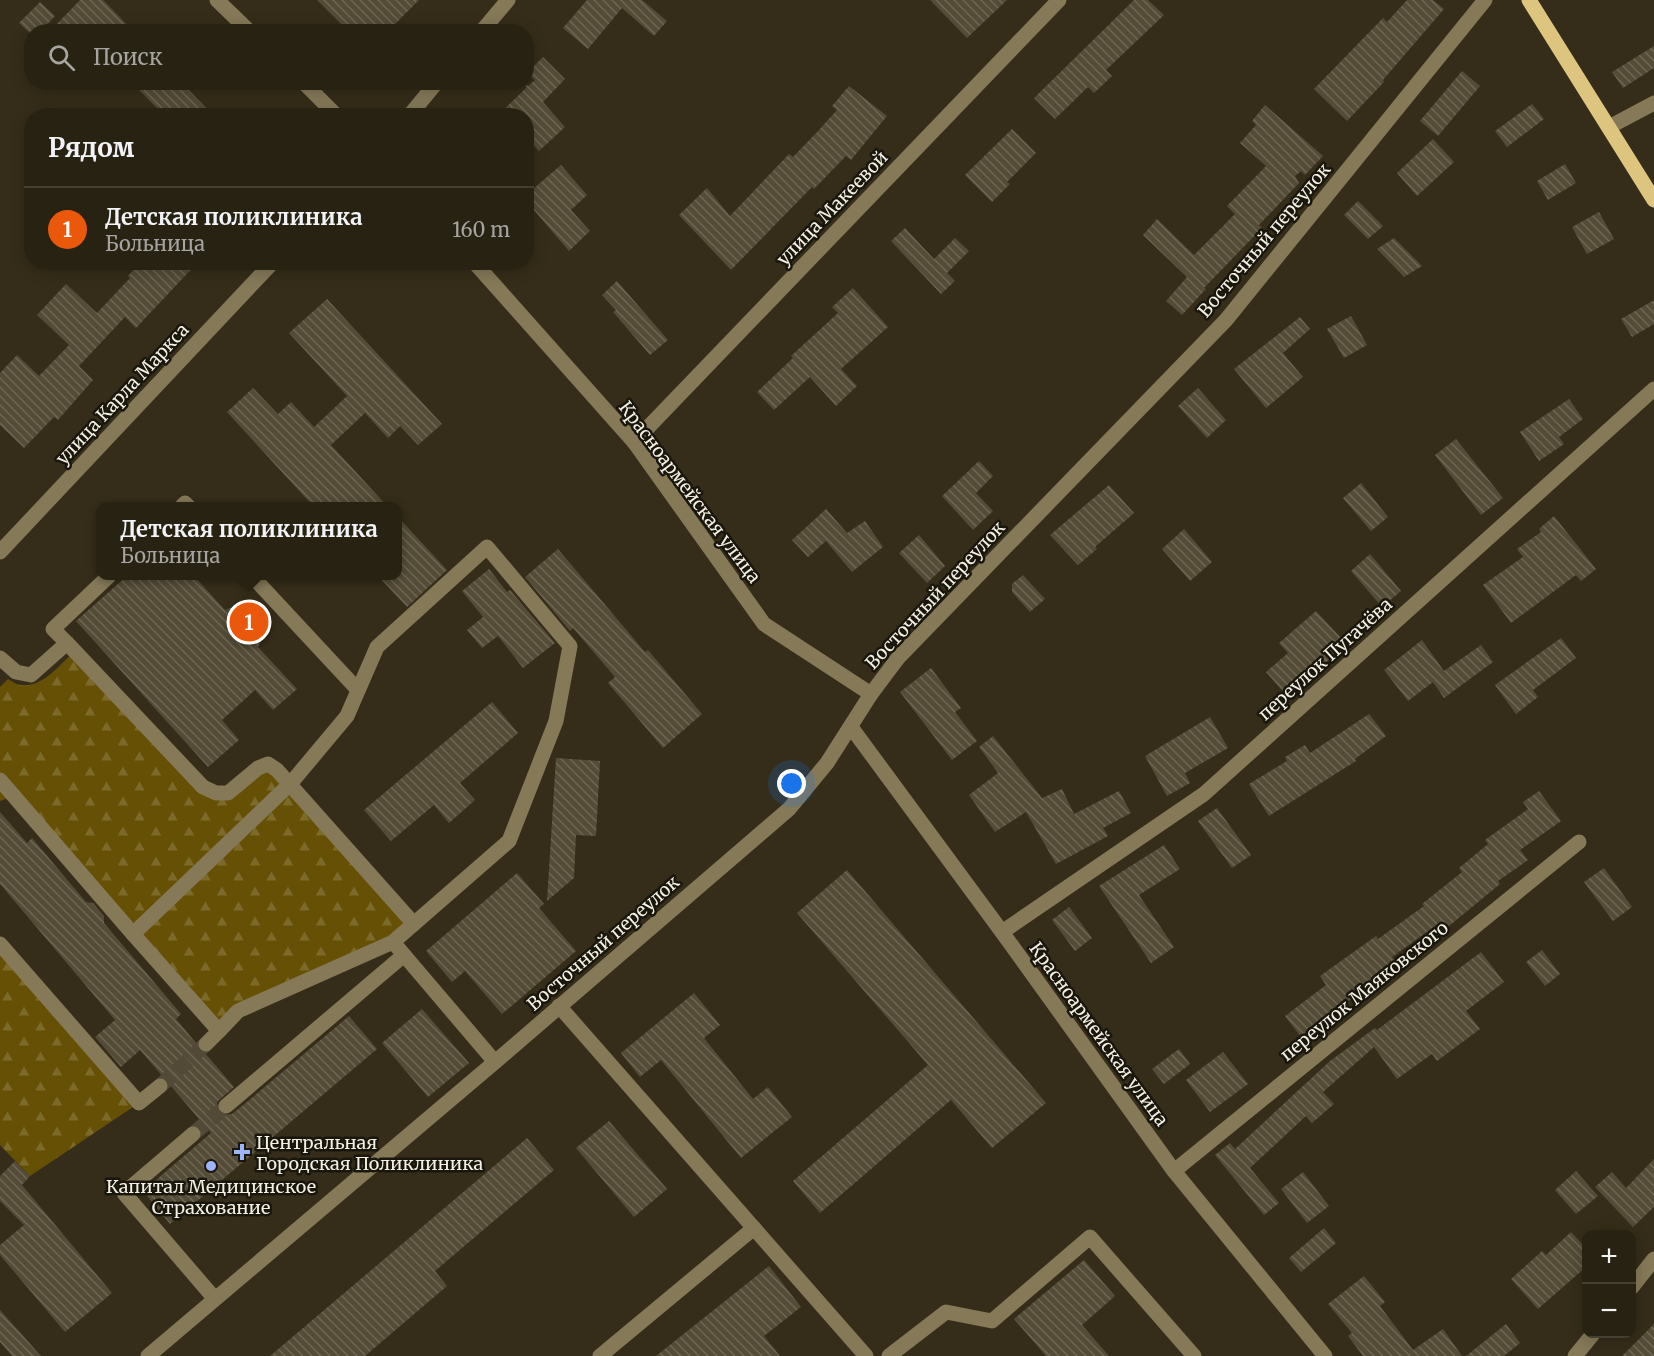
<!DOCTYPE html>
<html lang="ru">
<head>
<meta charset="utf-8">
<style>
	body { margin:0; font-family:Merriweather,serif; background:#302a1c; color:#f1f3f6 }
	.controls { position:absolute; right:18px; bottom:18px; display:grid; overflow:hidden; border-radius:12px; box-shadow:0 3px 15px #0003 }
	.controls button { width:54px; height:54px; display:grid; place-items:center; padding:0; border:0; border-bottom:2px solid #443f33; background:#282213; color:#f1f3f6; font:30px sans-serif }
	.you { position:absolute; left:792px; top:784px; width:21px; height:21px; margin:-15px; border:4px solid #fff; border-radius:50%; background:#1a73e8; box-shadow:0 0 0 9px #1a73e833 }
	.badge { display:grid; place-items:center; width:39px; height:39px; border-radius:50%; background:#ea580c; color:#fff; font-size:20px; font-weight:700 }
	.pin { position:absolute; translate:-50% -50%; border:3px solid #fff; box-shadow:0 2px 6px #0006 }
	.popup { position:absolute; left:96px; top:502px; width:306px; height:78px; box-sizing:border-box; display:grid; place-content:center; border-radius:12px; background:#282213; filter:drop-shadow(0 2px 4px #0005); font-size:20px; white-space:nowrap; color:#a5a4a0 }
	.popup b { font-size:22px; color:#f1f3f6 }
	.popup::after { content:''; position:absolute; left:50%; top:100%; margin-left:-12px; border:12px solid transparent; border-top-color:#282213 }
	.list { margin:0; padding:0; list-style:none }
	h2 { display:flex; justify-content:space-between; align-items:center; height:78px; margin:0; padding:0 24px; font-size:26px }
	h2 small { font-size:20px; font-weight:400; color:#a5a4a0 }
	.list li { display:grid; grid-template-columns:39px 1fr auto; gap:18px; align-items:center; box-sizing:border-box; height:84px; padding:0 24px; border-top:2px solid #443f33 }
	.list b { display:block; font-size:22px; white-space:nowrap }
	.list p { margin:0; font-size:20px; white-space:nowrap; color:#a5a4a0 }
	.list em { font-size:20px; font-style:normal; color:#a5a4a0 }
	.icon { flex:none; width:33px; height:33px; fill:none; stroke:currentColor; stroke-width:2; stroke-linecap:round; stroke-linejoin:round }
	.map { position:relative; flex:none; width:1654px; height:1356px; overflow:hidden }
	.search { position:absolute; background:#282213; box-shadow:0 3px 15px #0003; left:24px; top:24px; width:510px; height:66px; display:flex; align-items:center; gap:15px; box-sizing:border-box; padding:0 21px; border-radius:24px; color:#a5a4a0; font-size:22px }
	.panel { position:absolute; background:#282213; box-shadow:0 3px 15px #0003; left:24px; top:108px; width:510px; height:162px; border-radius:24px }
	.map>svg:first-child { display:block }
</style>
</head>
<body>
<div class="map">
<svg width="1654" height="1356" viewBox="0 0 1654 1356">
	<defs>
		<pattern id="forest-firs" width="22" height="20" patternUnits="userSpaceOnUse" patternTransform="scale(1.5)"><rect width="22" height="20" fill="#665006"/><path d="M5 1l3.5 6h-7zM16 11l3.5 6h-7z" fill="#7c6a2a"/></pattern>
		<pattern id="building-back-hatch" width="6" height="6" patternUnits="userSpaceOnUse" patternTransform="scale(1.5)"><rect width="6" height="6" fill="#544c37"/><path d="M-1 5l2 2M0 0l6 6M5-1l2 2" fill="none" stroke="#6d6654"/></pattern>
	</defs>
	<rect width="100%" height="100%" fill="#352d19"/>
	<g fill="url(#forest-firs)">
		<path d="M 75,651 L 216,793 L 268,764 L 414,924 L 238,1011 L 219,1031 L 14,796 L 0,801 L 0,687 L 8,679 C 11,681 17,685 21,685 C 43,688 60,664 75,651 Z"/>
		<path d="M 0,944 L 139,1103 L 30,1176 L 0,1145 Z"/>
	</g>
	<g fill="url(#building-back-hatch)">
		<path d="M 80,0 L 103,0 L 134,32 L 49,32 Z"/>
		<path d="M 317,0 L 419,0 L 387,32 L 349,32 Z"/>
		<path d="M 587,0 L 642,0 L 667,21 L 654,36 L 622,8 L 588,49 L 563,28 Z"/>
		<path d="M 930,0 L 1007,0 L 967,38 Z"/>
		<path d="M 1134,0 L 1148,0 L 1164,15 L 1106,70 L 1112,76 L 1094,93 L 1088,87 L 1055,119 L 1034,98 Z"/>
		<path d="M 1407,0 L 1433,0 L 1444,9 L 1383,80 L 1384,82 L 1347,121 L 1314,89 L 1383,18 L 1387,22 Z"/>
		<path d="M 40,2 L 55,16 L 40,32 L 32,32 L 32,35 L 19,23 Z"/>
		<path d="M 1654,46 L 1654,68 L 1623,88 L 1612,72 Z"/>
		<path d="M 543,57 L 565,79 L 543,102 L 565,127 L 539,151 L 526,137 L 526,116 L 497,116 L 526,88 L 526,85 L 528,86 L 535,80 L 527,73 Z"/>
		<path d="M 1462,71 L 1480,86 L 1438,136 L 1420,121 Z"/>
		<path d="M 131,82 L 181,82 L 214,116 L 165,116 Z"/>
		<path d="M 849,86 L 887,116 L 851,160 L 846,156 L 814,189 L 812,187 L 731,270 L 679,215 L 707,188 L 730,216 L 789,154 L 793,157 L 819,130 L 837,110 L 832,106 Z"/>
		<path d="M 1532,104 L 1544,119 L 1507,147 L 1495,131 Z"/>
		<path d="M 1265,105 L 1323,156 L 1305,175 L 1301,171 L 1295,176 L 1299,183 L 1259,225 L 1262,228 L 1204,288 L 1206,289 L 1182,315 L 1166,301 L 1187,277 L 1143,235 L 1157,219 L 1194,255 L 1235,214 L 1227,206 L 1266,166 L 1240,143 L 1256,125 L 1252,121 Z"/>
		<path d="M 1012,129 L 1036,153 L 1007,182 L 1010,184 L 992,202 L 965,175 Z"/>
		<path d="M 1433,139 L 1454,162 L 1417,196 L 1397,173 Z"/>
		<path d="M 1565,164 L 1576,183 L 1548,200 L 1537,181 Z"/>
		<path d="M 561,165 L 587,195 L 571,210 L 590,231 L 569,251 L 526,201 L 526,195 Z"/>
		<path d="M 1358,201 L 1383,226 L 1368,239 L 1344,215 Z"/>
		<path d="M 1599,212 L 1614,239 L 1587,254 L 1572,227 Z"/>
		<path d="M 905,228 L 934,259 L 955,238 L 969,251 L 947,273 L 955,281 L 941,294 L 891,241 Z"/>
		<path d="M 1394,238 L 1422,266 L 1404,277 L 1377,249 Z"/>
		<path d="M 141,262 L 198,262 L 136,328 L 125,317 L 79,366 L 93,380 L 58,420 L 54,417 L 24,448 L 0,425 L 0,373 L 17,355 L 39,376 L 69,345 L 37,315 L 66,284 L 97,313 L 130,278 L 128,276 Z"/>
		<path d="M 617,281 L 668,340 L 650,355 L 613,312 L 616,310 L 602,295 Z"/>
		<path d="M 853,288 L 888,327 L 841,369 L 857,386 L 836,406 L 810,377 L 774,410 L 757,392 L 793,358 L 791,356 L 838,313 L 832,307 Z"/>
		<path d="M 327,299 L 442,424 L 418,445 L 400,426 L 388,438 L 365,413 L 331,445 L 388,507 L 314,507 L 227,412 L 253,388 L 278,414 L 291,402 L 314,427 L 347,396 L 289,333 Z"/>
		<path d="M 1654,300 L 1654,324 L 1632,337 L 1621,319 Z"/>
		<path d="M 1351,316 L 1367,345 L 1344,358 L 1327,329 Z"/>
		<path d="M 1300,317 L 1310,329 L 1283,353 L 1303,377 L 1266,408 L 1234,369 Z"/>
		<path d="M 1198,388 L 1226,420 L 1207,438 L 1178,406 Z"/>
		<path d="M 1569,399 L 1583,419 L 1559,437 L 1564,444 L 1539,461 L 1520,432 Z"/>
		<path d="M 1456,439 L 1503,498 L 1481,515 L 1435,455 Z"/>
		<path d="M 979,461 L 993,476 L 976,493 L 993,511 L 973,530 L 942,496 Z"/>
		<path d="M 1361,483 L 1388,517 L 1371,531 L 1343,498 Z"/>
		<path d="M 1109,485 L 1134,513 L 1095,547 L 1097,549 L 1078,565 L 1050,535 Z"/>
		<path d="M 826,509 L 847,533 L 865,521 L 883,547 L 852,572 L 826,541 L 808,557 L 792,540 Z"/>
		<path d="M 1554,516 L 1596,569 L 1581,581 L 1576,575 L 1511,623 L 1483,585 L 1523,557 L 1517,549 L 1541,532 L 1539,529 Z"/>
		<path d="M 398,517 L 447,570 L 407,607 L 378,576 L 398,576 Z"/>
		<path d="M 1184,529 L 1212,562 L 1190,581 L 1162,549 Z"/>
		<path d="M 919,535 L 945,566 L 927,583 L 899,553 Z"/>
		<path d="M 558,549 L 645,652 L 648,650 L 702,714 L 663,748 L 608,683 L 615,677 L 573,628 L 570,631 L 525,577 Z"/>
		<path d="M 1370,554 L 1401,591 L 1382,607 L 1351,571 Z"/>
		<path d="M 489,569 L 507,592 L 510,590 L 555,643 L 523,668 L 498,636 L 482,648 L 467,630 L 483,617 L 462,591 Z"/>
		<path d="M 1023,575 L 1045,599 L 1030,612 L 1012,592 L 1012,584 Z"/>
		<path d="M 127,576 L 194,576 L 225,610 L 235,606 L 247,607 L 258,615 L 265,627 L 263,637 L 258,647 L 297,689 L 273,710 L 255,690 L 222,720 L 239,740 L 208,767 L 76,621 Z"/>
		<path d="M 1316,611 L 1345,642 L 1331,658 L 1286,695 L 1266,672 L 1288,653 L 1279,643 Z"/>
		<path d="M 1561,638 L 1576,658 L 1533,690 L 1538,697 L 1516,714 L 1495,685 Z"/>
		<path d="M 1422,640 L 1444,671 L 1481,645 L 1493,662 L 1444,698 L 1433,682 L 1408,701 L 1384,670 Z"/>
		<path d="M 931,668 L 961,708 L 955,712 L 977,741 L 952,760 L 900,692 Z"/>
		<path d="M 492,702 L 518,733 L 460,783 L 475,800 L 449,823 L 434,805 L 391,841 L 364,810 Z"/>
		<path d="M 1369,714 L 1386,736 L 1355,759 L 1356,761 L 1269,816 L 1249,784 L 1287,761 L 1285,757 L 1305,745 L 1310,753 Z"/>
		<path d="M 1210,717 L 1228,748 L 1185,773 L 1190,783 L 1167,796 L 1145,756 Z"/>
		<path d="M 993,736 L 1042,798 L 1062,789 L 1074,814 L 1119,791 L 1131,813 L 1103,828 L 1108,836 L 1056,864 L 1026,812 L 995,832 L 969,795 L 998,773 L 979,747 Z"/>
		<path d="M 556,758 L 600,761 L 596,836 L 576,835 L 574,878 L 547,901 Z"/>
		<path d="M 1539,791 L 1561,821 L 1520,850 L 1528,860 L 1498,881 L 1500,884 L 1443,931 L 1438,924 L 1392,957 L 1397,963 L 1353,995 L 1354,997 L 1301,1037 L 1285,1016 L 1326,985 L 1320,976 L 1376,936 L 1378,939 L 1424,906 L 1422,904 L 1462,872 L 1459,868 L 1488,844 L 1485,840 L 1528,809 L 1523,802 Z"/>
		<path d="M 1217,808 L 1251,855 L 1232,868 L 1198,821 Z"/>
		<path d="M 0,812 L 27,843 L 32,838 L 86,902 L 93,903 L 104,916 L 104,923 L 181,1014 L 176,1019 L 196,1043 L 199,1050 L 205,1053 L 234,1087 L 217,1102 L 217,1108 L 222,1115 L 232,1114 L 247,1102 L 349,1016 L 377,1049 L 170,1224 L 143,1191 L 211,1133 L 140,1050 L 121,1067 L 95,1037 L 115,1020 L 0,884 Z"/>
		<path d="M 1164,845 L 1180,869 L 1139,895 L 1174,947 L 1151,963 L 1099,886 Z"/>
		<path d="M 1604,868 L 1632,907 L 1613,921 L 1584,882 Z"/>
		<path d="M 847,870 L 1046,1103 L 992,1148 L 951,1100 L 820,1213 L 793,1181 L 928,1065 L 797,913 Z"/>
		<path d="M 517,873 L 544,904 L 539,908 L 576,951 L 502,1014 L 465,971 L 452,982 L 426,951 Z"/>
		<path d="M 1069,907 L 1092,938 L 1075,951 L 1052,920 Z"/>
		<path d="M 1542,950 L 1560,974 L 1545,986 L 1526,962 Z"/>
		<path d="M 1481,952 L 1504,982 L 1466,1011 L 1480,1029 L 1437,1061 L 1432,1054 L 1397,1079 L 1374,1047 L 1323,1092 L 1334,1104 L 1312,1123 L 1306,1116 L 1250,1168 L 1279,1203 L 1264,1215 L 1215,1155 L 1230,1143 L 1235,1149 L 1330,1061 L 1375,1028 L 1377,1030 Z"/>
		<path d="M 694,993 L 720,1025 L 704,1038 L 753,1099 L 768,1087 L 792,1117 L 741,1158 L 661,1060 L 640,1077 L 621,1053 Z"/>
		<path d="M 422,1009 L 469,1063 L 428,1097 L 382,1043 Z"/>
		<path d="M 1179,1049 L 1190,1064 L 1164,1084 L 1152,1069 Z"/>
		<path d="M 1223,1052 L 1248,1084 L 1210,1112 L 1186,1080 Z"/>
		<path d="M 609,1121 L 667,1189 L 634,1217 L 576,1148 Z"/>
		<path d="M 527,1138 L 554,1170 L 435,1271 L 447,1286 L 365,1356 L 270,1356 Z"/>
		<path d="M 1654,1159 L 1654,1207 L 1633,1227 L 1595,1187 L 1612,1172 L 1626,1188 Z"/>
		<path d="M 15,1161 L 30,1176 L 22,1185 L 112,1293 L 65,1332 L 0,1255 L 0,1245 L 24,1225 L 0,1201 L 0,1176 Z"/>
		<path d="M 1576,1171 L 1598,1196 L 1576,1214 L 1555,1190 Z"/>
		<path d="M 1303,1172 L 1329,1206 L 1307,1223 L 1281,1189 Z"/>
		<path d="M 1324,1228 L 1336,1243 L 1301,1272 L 1289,1258 Z"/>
		<path d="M 1571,1232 L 1587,1249 L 1587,1266 L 1538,1309 L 1511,1279 L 1542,1251 L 1546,1255 Z"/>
		<path d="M 1084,1260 L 1115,1296 L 1082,1325 L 1109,1356 L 1046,1356 L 1014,1319 Z"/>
		<path d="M 769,1266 L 801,1307 L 764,1336 L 780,1356 L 656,1356 Z"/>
		<path d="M 1364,1276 L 1385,1302 L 1380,1306 L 1413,1350 L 1443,1329 L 1462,1356 L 1363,1356 L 1348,1336 L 1352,1333 L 1328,1304 Z"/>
		<path d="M 0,1310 L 41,1356 L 12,1356 L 0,1342 Z"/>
		<path d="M 1506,1324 L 1520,1343 L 1504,1356 L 1466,1356 Z"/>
		<path d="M 1654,1324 L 1654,1356 L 1622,1356 Z"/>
	</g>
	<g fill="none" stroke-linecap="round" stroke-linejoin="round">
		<g stroke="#524a37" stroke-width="15" stroke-dasharray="15 8" stroke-linecap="butt">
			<path d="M 160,1086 L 206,1044"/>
			<path d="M 193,1134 L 226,1106"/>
		</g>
		<g stroke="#857958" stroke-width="15">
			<path d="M 217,0 L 250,32"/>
			<path d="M 481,32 L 508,0"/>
			<path d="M 303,82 L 337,116"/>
			<path d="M 409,116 L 437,82"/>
			<path d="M 1609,127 L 1654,103"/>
			<path d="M 474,262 L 634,442 L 764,624 L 871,694"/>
			<path d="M 634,442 L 1059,0"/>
			<path d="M 182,506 L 185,503 L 188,506"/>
			<path d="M 0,552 L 273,262"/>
			<path d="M 252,576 L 358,690"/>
			<path d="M 67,643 L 203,787 L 216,793 L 228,793 L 258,768 L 268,764 L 277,770 L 414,924"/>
			<path d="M 0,658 L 16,672 L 31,675 L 67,643 L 53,629 L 109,576"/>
			<path d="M 851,727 L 1002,932 L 1174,1171 L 1325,1356"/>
			<path d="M 0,780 L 133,934"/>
			<path d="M 1002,932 L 1204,794 L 1654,389"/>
			<path d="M 393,942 L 238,1011 L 219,1031 L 133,934 L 291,783 L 347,716 L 377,647 L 487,547 L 570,646 L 556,721 L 509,841 L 393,942 L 495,1062"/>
			<path d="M 0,944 L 139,1103 L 160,1086"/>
			<path d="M 559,1006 L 866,1356"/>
			<path d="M 206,1044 L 219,1031"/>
			<path d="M 226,1106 L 404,955"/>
			<path d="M 193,1134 L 124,1193 L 215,1299"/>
			<path d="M 1174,1171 L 1579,842"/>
			<path d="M 1632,1287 L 1654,1259"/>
			<path d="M 148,1356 L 495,1062 L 789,809 L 827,763 L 871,694 L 898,658 L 1226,320 L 1485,0"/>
			<path d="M 600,1356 L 754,1228"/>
			<path d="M 889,1356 L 946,1312 L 992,1321 L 1090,1237 L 1194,1356"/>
			<path d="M 1575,1356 L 1593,1334"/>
		</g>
		<path stroke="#ddc47f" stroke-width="15" d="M 1529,0 L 1654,200"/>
	</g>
	<g fill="#9db4fd" stroke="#19160d" stroke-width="2">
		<path d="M239 1143h6v6h6v6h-6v6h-6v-6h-6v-6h6z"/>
		<circle cx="211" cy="1166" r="6"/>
	</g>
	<g text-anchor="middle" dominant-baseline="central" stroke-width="5" stroke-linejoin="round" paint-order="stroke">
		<g font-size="18" fill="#f4f0e3" stroke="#19160d">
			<text transform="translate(832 208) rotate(-46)">улица Макеевой</text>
			<text transform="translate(1264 240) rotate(-50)">Восточный переулок</text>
			<text transform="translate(122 394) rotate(-47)">улица Карла Маркса</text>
			<text transform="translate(690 492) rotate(53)">Красноармейская улица</text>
			<text transform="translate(935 595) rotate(-47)">Восточный переулок</text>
			<text transform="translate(1325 659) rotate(-42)">переулок Пугачёва</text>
			<text transform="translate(603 943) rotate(-41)">Восточный переулок</text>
			<text transform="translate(1364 991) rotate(-39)">переулок Маяковского</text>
			<text transform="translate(1099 1034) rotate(54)">Красноармейская улица</text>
		</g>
		<g font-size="18" fill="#f4f0e3" stroke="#19160d" text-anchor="start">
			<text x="256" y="1142">Центральная<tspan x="256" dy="21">Городская Поликлиника</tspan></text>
			<text x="211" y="1186" text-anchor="middle">Капитал Медицинское<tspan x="211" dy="21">Страхование</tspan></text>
		</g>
	</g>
</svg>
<div class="controls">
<button>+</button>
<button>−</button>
</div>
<div class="you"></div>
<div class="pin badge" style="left:249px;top:622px">1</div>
<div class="popup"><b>Детская поликлиника</b>Больница</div>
<div class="search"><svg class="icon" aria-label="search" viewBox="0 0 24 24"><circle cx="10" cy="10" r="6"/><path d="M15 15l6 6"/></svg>Поиск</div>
<section class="panel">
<h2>Рядом<small></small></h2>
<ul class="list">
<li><span class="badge">1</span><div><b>Детская поликлиника</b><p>Больница</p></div><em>160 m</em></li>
</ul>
</section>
</div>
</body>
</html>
